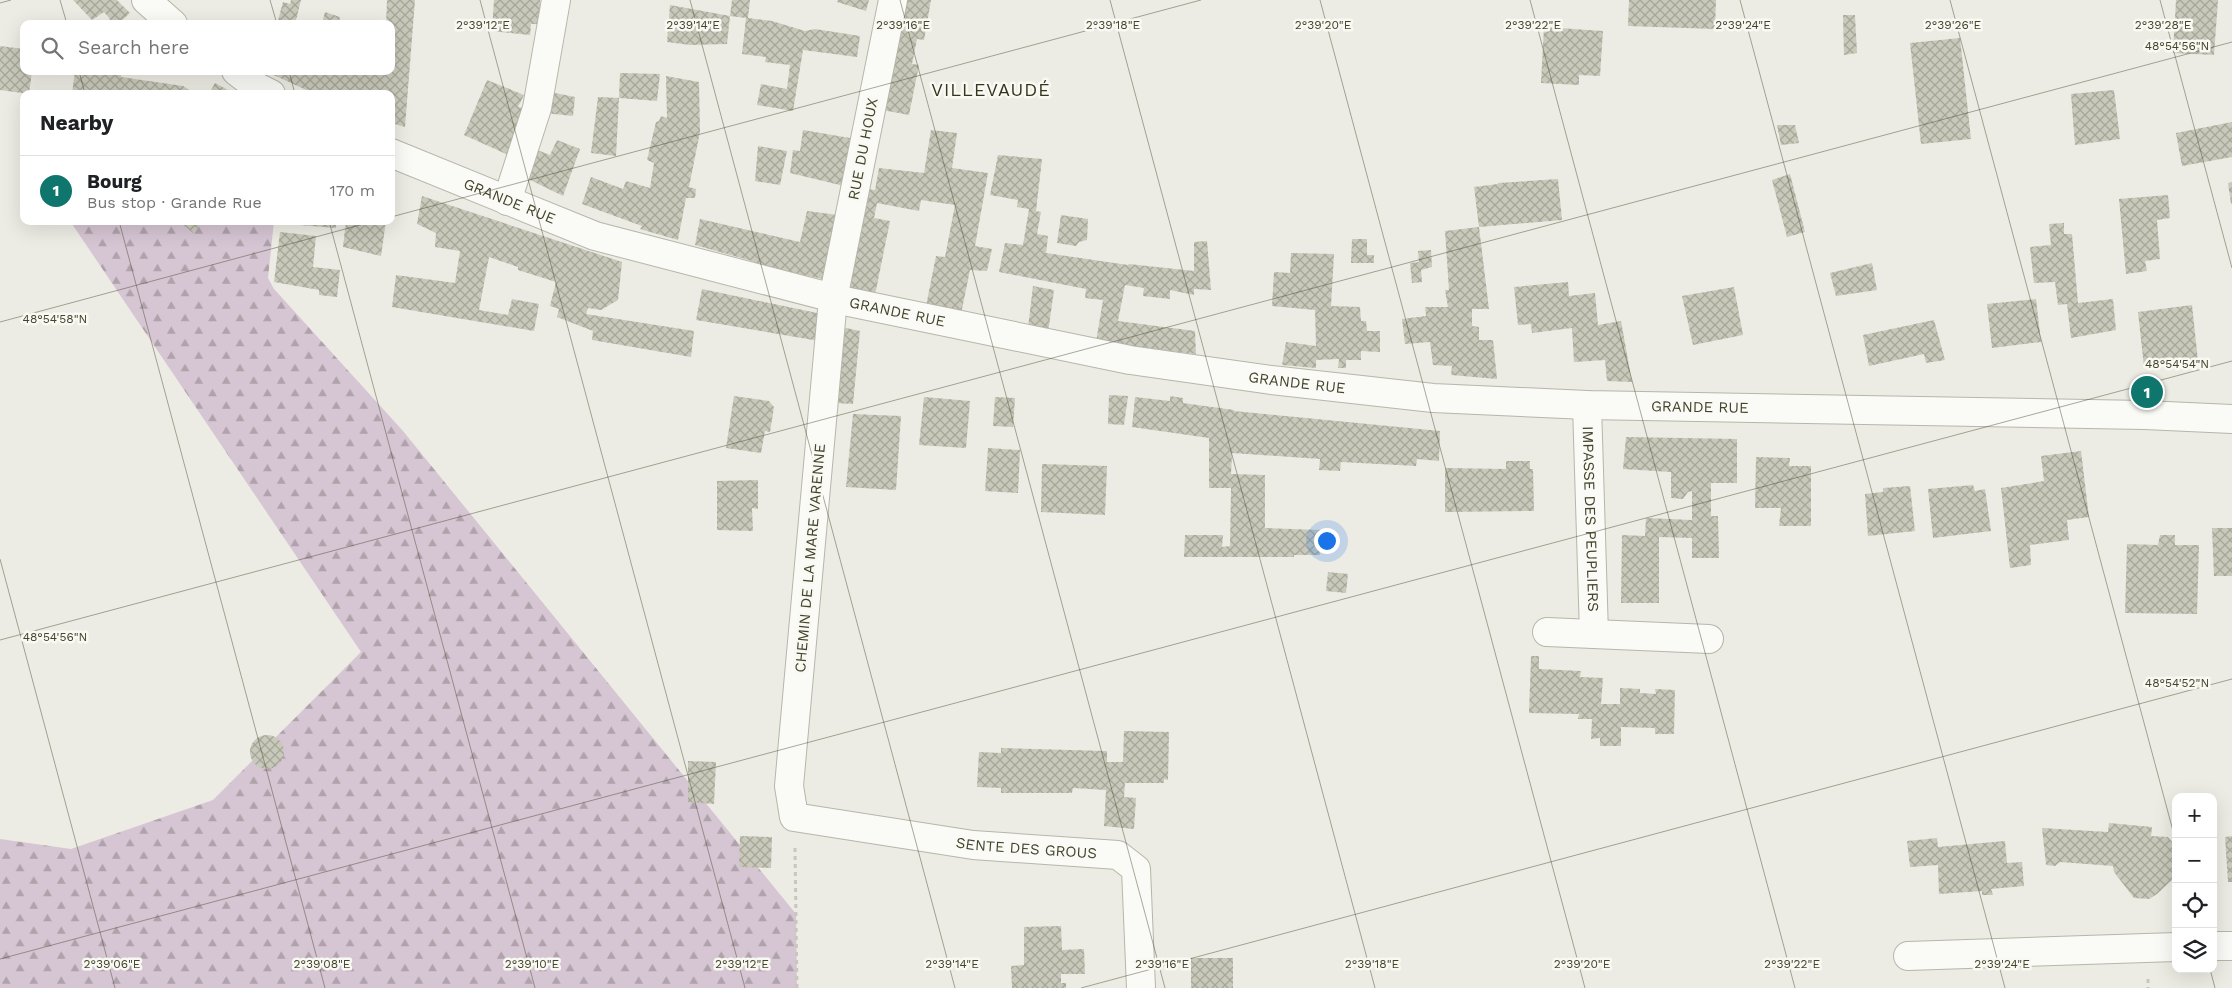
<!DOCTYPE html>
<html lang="en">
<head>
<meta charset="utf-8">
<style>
	body { margin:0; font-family:"Work Sans",sans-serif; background:#f2f2f2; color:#202124 }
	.controls { position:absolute; right:15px; bottom:15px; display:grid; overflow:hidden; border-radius:10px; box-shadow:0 5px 20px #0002 }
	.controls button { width:45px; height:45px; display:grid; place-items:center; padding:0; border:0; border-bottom:1px solid #e0e0e0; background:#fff; color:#202124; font:25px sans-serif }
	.you { position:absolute; left:1326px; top:540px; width:18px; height:18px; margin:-12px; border:4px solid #fff; border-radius:50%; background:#1a73e8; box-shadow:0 0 0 8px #1a73e833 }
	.badge { display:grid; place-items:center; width:32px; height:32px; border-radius:50%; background:#0f766e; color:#fff; font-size:16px; font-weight:700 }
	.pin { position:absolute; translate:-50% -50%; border:2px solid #fff; box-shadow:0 1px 5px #0006 }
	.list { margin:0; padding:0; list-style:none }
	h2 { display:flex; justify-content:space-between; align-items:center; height:65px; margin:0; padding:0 20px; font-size:21px }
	h2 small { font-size:16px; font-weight:400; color:#757577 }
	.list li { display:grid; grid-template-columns:32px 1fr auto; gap:15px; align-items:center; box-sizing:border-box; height:70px; padding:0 20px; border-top:1px solid #e0e0e0 }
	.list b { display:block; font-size:19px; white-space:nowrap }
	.list p { margin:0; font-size:16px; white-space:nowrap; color:#757577 }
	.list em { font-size:16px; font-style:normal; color:#757577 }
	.icon { flex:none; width:28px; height:28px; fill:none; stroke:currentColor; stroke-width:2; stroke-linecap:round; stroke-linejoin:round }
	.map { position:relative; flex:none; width:2232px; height:988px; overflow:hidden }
	.search { position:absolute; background:#fff; box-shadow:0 5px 20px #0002; left:20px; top:20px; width:375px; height:55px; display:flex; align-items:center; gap:12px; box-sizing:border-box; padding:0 18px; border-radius:10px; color:#757577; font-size:19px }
	.panel { position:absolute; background:#fff; box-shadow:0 5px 20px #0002; left:20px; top:90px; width:375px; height:135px; border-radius:10px }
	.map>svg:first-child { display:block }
</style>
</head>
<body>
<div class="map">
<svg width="2232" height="988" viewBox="0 0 2232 988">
	<defs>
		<pattern id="forest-firs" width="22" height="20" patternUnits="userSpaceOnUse" patternTransform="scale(1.25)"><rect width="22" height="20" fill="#d6c5d3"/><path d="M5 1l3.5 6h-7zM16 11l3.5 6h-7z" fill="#afa2ab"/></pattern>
		<pattern id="building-cross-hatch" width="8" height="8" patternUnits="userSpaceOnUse" patternTransform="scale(1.25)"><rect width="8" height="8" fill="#c9c9bb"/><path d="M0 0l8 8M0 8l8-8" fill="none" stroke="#a5a598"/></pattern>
	</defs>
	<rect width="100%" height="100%" fill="#ecece4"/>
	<path fill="url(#forest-firs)" d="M 70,221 L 274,221 L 268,278 L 274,289 L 403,431 L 796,914 L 797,988 L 0,988 L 0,839 L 71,849 L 213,800 L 361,652 Z"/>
	<g fill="url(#building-cross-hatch)">
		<path d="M 73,0 L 117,0 L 130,13 L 118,24 L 107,24 L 110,19 L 104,12 L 92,20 Z"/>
		<path d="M 291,0 L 301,0 L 295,24 L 277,24 L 283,2 L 290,4 Z"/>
		<path d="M 387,0 L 415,0 L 405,127 L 391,123 L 391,94 L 315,94 L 265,71 L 345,71 L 355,75 L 355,71 L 391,71 L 391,24 L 386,24 Z"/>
		<path d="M 494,0 L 540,0 L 540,24 L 531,24 L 530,35 L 492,31 Z"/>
		<path d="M 732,0 L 750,0 L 748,18 L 772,21 L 805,31 L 815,29 L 860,36 L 857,57 L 803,50 L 793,111 L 757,105 L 761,84 L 787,89 L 790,65 L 765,62 L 766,57 L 742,54 L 746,18 L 730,16 L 727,44 L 690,45 L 667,42 L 670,5 L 730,16 Z"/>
		<path d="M 838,0 L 869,0 L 866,11 L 837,2 Z"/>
		<path d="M 896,0 L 931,0 L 924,40 L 917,39 L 912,64 L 919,65 L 909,115 L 877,109 Z"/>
		<path d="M 1629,0 L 1716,0 L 1715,29 L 1628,26 Z"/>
		<path d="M 2176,0 L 2218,0 L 2214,55 L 2173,53 Z"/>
		<path d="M 325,12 L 340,17 L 339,24 L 322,24 Z"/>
		<path d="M 1843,15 L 1855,15 L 1857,53 L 1844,55 Z"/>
		<path d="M 1544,27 L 1603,31 L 1600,76 L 1579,75 L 1579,85 L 1541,83 Z"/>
		<path d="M 1960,38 L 1971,139 L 1921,144 L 1910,43 Z"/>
		<path d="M 0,46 L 24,49 L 24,71 L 32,71 L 29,94 L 0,90 Z"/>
		<path d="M 75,71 L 121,71 L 121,77 L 183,86 L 196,94 L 72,94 Z"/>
		<path d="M 620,73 L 660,74 L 657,101 L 619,98 Z"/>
		<path d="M 666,76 L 699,82 L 700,132 L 689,187 L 696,189 L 695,198 L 686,198 L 678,240 L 640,229 L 642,226 L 582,204 L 591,177 L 623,189 L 626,181 L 650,188 L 654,163 L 647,160 L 656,122 L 659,121 L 661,116 L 667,118 Z"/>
		<path d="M 487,80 L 524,95 L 518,107 L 523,108 L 513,157 L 464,135 Z"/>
		<path d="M 215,83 L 235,94 L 209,94 Z"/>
		<path d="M 2114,90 L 2120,139 L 2075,145 L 2071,94 Z"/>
		<path d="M 545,91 L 575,97 L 573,116 L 544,113 Z"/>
		<path d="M 598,97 L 619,98 L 616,156 L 591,153 Z"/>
		<path d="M 2232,122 L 2232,157 L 2182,166 L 2176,133 Z"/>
		<path d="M 1777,125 L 1795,125 L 1799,143 L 1781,145 Z"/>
		<path d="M 803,130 L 850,138 L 844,186 L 790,173 L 793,150 L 800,151 Z"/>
		<path d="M 931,130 L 957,133 L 952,168 L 988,173 L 975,246 L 992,249 L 987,271 L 970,270 L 961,314 L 926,306 L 936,256 L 945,257 L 955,205 L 921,200 L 919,211 L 877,203 L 874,218 L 890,221 L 875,295 L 840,287 L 860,188 L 875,190 L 879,168 L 924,173 Z"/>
		<path d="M 557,140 L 580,149 L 563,196 L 522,176 L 532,148 L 550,155 Z"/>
		<path d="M 758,146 L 787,151 L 780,185 L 755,181 Z"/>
		<path d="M 998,155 L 1042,159 L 1036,211 L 1041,212 L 1037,234 L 1048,236 L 1046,253 L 1128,265 L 1129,264 L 1194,271 L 1194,242 L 1207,241 L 1211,290 L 1194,289 L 1194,295 L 1170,290 L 1170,299 L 1143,296 L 1144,288 L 1125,285 L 1118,321 L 1195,331 L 1196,354 L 1096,342 L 1103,300 L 1085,298 L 1086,289 L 999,272 L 1005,243 L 1023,245 L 1029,209 L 1017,207 L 1018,200 L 990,195 Z"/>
		<path d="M 1790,174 L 1805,232 L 1787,237 L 1772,180 Z"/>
		<path d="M 1558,179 L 1562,220 L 1479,227 L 1474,187 L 1498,184 L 1498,183 Z"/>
		<path d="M 2232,182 L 2232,204 L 2231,204 L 2228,183 Z"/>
		<path d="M 2168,195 L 2170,218 L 2157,220 L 2160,259 L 2145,261 L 2147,271 L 2126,274 L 2119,199 Z"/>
		<path d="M 422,196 L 622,262 L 618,300 L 601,310 L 588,308 L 586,314 L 694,331 L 691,357 L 592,340 L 593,331 L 557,317 L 559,309 L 550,306 L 556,282 L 518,270 L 518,267 L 489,257 L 479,310 L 508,315 L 512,299 L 539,304 L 534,331 L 392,307 L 396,275 L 455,283 L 460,251 L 435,247 L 436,233 L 417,224 Z"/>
		<path d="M 807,211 L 838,215 L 823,279 L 761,266 L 752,261 L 695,245 L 700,219 L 800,242 Z"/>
		<path d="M 1061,215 L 1088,219 L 1087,240 L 1079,242 L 1076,246 L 1057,243 Z"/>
		<path d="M 179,221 L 202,221 L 193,233 Z"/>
		<path d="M 299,221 L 336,221 L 336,228 L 299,225 Z"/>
		<path d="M 346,221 L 386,221 L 381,256 L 343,247 Z"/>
		<path d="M 2064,223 L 2064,234 L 2072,234 L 2078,303 L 2113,299 L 2116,330 L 2071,338 L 2067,304 L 2058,305 L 2055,282 L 2034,283 L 2030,247 L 2051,245 L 2049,224 Z"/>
		<path d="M 1479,227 L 1489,309 L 1472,309 L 1472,326 L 1479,327 L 1479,340 L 1493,340 L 1497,379 L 1451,375 L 1452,366 L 1433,365 L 1430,342 L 1405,344 L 1402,319 L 1426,316 L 1425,307 L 1448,307 L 1445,290 L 1449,290 L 1445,231 Z"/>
		<path d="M 280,232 L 316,236 L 313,267 L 340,270 L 337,297 L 319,295 L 319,290 L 274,282 Z"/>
		<path d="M 1352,239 L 1367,239 L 1367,255 L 1374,255 L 1374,263 L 1351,263 Z"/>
		<path d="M 1431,250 L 1432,267 L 1421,270 L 1422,282 L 1412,283 L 1410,263 L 1419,262 L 1418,251 Z"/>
		<path d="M 1291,253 L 1334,254 L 1331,306 L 1360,307 L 1361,321 L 1366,321 L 1367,331 L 1380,331 L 1380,352 L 1361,351 L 1361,360 L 1346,360 L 1346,368 L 1338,368 L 1339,359 L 1316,360 L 1316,368 L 1282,365 L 1286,342 L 1316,346 L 1315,310 L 1272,306 L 1274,272 L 1290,273 Z"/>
		<path d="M 1872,263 L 1877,290 L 1836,296 L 1830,273 Z"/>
		<path d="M 1568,282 L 1569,296 L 1595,293 L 1598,325 L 1621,321 L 1632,382 L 1607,381 L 1605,360 L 1574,362 L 1572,328 L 1532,333 L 1531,324 L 1518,325 L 1514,287 Z"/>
		<path d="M 1033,286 L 1054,290 L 1048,333 L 1028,328 Z"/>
		<path d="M 1734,287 L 1743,335 L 1693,345 L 1682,296 Z"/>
		<path d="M 702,289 L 822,314 L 819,341 L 696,320 Z"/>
		<path d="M 2036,299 L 2041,342 L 1992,348 L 1987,304 Z"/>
		<path d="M 2192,305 L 2198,361 L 2144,367 L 2138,312 Z"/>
		<path d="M 1934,320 L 1945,360 L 1926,363 L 1924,354 L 1869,366 L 1863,335 Z"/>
		<path d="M 832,325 L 860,331 L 853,404 L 835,403 Z"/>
		<path d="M 1109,395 L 1128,396 L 1124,425 L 1108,424 Z"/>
		<path d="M 734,396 L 769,401 L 774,407 L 770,432 L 765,431 L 761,453 L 726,448 Z"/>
		<path d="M 1170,396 L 1183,398 L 1183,403 L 1234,410 L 1234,411 L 1440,431 L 1439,461 L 1417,459 L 1416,466 L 1341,462 L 1340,471 L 1319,470 L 1320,459 L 1232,453 L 1231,474 L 1265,475 L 1265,528 L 1321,530 L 1320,555 L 1294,555 L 1294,557 L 1184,557 L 1185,535 L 1223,535 L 1222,547 L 1230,546 L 1231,488 L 1209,488 L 1209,438 L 1132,427 L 1135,397 L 1170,401 Z"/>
		<path d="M 924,397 L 970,401 L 966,448 L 919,445 Z"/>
		<path d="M 995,397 L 1015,398 L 1013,427 L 993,426 Z"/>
		<path d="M 853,414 L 901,416 L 896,490 L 846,487 Z"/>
		<path d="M 1626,437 L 1737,439 L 1737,483 L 1711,483 L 1711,516 L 1718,516 L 1719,558 L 1692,558 L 1692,538 L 1659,537 L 1659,603 L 1621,603 L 1622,535 L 1645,536 L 1646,518 L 1692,520 L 1692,491 L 1688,492 L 1683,499 L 1671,498 L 1671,472 L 1623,469 Z"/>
		<path d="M 988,448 L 1020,450 L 1018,493 L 985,491 Z"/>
		<path d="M 2081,451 L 2089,517 L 2067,520 L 2069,540 L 2030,545 L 2031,565 L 2010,568 L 2001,488 L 2044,481 L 2041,456 Z"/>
		<path d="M 1756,457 L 1790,458 L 1789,466 L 1811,466 L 1811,526 L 1779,526 L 1781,508 L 1755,508 Z"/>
		<path d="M 1506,461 L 1530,461 L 1530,469 L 1533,469 L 1534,511 L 1445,512 L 1445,468 L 1506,469 Z"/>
		<path d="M 1042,464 L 1107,466 L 1105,515 L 1041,512 Z"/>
		<path d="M 758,480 L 758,509 L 752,508 L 753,531 L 717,530 L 717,481 Z"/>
		<path d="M 1973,485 L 1975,491 L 1985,489 L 1991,531 L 1933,538 L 1928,489 Z"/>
		<path d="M 1910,486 L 1915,531 L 1868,536 L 1865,494 L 1883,492 L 1883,488 Z"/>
		<path d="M 2212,528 L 2232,528 L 2232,576 L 2214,576 Z"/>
		<path d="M 2160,535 L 2175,535 L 2175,545 L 2199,545 L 2197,614 L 2125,613 L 2127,544 L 2158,545 Z"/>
		<path d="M 1328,572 L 1348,574 L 1346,593 L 1326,591 Z"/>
		<path d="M 1531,656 L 1539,656 L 1539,669 L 1581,671 L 1580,677 L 1603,678 L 1601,704 L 1620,704 L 1620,688 L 1640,689 L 1640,693 L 1656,694 L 1655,689 L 1675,690 L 1674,734 L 1655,734 L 1655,728 L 1621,727 L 1621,746 L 1600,746 L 1600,738 L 1591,739 L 1592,719 L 1578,719 L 1579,714 L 1529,713 Z"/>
		<path d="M 1124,731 L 1169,732 L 1168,780 L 1164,779 L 1164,783 L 1125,783 L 1124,797 L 1136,798 L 1134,829 L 1104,826 L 1106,790 L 1073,788 L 1072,793 L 1001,793 L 1001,788 L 977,787 L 979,752 L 1001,753 L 1001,748 L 1107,751 L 1107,762 L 1123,762 Z"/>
		<circle cx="267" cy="752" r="17"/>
		<path d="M 688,761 L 716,762 L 714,804 L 688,802 Z"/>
		<path d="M 2109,823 L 2152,827 L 2151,836 L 2168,837 L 2174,844 L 2172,880 L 2157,894 L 2149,899 L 2134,898 L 2114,872 L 2113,866 L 2060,862 L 2055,866 L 2046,865 L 2042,828 L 2108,832 Z"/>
		<path d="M 740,836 L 772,837 L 771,868 L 739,867 Z"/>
		<path d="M 2232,836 L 2232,882 L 2228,882 L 2225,837 Z"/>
		<path d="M 1937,838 L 1938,847 L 2005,841 L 2007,863 L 2022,862 L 2024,886 L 1991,889 L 1993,895 L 1982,895 L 1982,891 L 1939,894 L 1938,865 L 1910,867 L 1907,841 Z"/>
		<path d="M 1061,926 L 1062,950 L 1084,949 L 1085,974 L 1061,974 L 1061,983 L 1066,983 L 1066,988 L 1012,988 L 1011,966 L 1024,965 L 1024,927 Z"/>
		<rect x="1191" y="958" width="42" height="30"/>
	</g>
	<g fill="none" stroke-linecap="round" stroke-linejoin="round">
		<defs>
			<g id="minor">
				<path d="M 146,0 L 173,24"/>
				<path id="s1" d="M 893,0 L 833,299 L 789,786 L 794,817 L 973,845 L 1118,855 L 1136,869 L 1141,988"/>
				<path d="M 236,71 L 257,87 L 271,94"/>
				<path id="s2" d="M 391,153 L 595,236 L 849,302 L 1130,360 L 1271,380 L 1433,398 L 1587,405 L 2145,415 L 2232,419"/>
				<path d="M 507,201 L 537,108 L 556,0"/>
				<path id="s3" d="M 1587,405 L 1594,634"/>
				<path d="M 1547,632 L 1709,639"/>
				<path d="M 2213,946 L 2232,946"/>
				<path d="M 1908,956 L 2176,947"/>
			</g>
		</defs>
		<use href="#minor" stroke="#b6b6a9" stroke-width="30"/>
		<g stroke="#c7c7be" stroke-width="3" stroke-dasharray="4 4" stroke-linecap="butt">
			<path d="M 795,848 L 797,988"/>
			<path d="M 2148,979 L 2148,988"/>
		</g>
		<use href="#minor" stroke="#fafaf7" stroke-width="28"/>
	</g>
	<path fill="none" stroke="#44442b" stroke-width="1" stroke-opacity="0.45" d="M 60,0 L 67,24M 270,0 L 277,24M 480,0 L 745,988M 690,0 L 955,988M 900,0 L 1165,988M 1110,0 L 1375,988M 1320,0 L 1585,988M 1530,0 L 1795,988M 1740,0 L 2005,988M 1950,0 L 2176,842M 2160,0 L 2232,268M 0,3 L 11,0M 79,71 L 85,94M 289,71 L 295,94M 391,217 L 1201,0M 119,221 L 325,988M 329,221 L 535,988M 0,322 L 375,221M 0,559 L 115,988M 0,640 L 2232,42M 0,959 L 2232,361M 2210,969 L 2215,988M 1081,988 L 2232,679"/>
	<g text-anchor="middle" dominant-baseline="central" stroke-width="5" stroke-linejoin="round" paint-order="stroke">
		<g font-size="15" fill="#44442b" stroke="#f9f9f4">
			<text transform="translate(863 149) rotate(-79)">RUE DU HOUX</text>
			<text stroke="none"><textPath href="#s2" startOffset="128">GRANDE RUE</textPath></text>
			<text stroke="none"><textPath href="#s2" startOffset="532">GRANDE RUE</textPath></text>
			<text stroke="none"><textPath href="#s2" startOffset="938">GRANDE RUE</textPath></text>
			<text stroke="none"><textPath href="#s2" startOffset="1342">GRANDE RUE</textPath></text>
			<text stroke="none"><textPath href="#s3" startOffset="114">IMPASSE DES PEUPLIERS</textPath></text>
			<text transform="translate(810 558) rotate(-85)">CHEMIN DE LA MARE VARENNE</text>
			<text stroke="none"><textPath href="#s1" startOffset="1060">SENTE DES GROUS</textPath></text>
		</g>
		<g font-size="18" letter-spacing="1" fill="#34351d" stroke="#f9f9f4">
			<text x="991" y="89">VILLEVAUDÉ</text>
		</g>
	</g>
	<g font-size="12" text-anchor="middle" fill="#44442b" stroke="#f9f9f4" stroke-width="5" stroke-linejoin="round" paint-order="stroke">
		<text x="903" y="29">2°39'16"E</text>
		<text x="1953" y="29">2°39'26"E</text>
		<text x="2163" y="29">2°39'28"E</text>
		<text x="483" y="29">2°39'12"E</text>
		<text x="693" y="29">2°39'14"E</text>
		<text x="1113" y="29">2°39'18"E</text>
		<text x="1323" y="29">2°39'20"E</text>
		<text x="1533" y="29">2°39'22"E</text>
		<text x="1743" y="29">2°39'24"E</text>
		<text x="2177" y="50">48°54'56"N</text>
		<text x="55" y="323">48°54'58"N</text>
		<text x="2177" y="368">48°54'54"N</text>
		<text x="55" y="641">48°54'56"N</text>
		<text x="2177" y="687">48°54'52"N</text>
		<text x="112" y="968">2°39'06"E</text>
		<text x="322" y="968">2°39'08"E</text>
		<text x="532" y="968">2°39'10"E</text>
		<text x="742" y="968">2°39'12"E</text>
		<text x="952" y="968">2°39'14"E</text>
		<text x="1162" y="968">2°39'16"E</text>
		<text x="1372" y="968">2°39'18"E</text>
		<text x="1582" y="968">2°39'20"E</text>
		<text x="1792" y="968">2°39'22"E</text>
		<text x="2002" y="968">2°39'24"E</text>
	</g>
</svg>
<div class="controls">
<button>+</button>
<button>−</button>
<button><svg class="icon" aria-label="locate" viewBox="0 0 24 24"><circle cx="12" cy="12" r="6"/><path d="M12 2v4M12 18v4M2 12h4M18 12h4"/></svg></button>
<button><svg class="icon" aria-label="layers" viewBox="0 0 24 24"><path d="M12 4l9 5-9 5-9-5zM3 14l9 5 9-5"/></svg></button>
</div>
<div class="you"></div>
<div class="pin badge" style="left:2147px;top:392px">1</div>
<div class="search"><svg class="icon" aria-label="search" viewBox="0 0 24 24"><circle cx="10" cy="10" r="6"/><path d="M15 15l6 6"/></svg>Search here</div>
<section class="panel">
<h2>Nearby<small></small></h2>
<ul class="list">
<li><span class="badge">1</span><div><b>Bourg</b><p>Bus stop · Grande Rue</p></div><em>170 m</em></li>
</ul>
</section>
</div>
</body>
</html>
